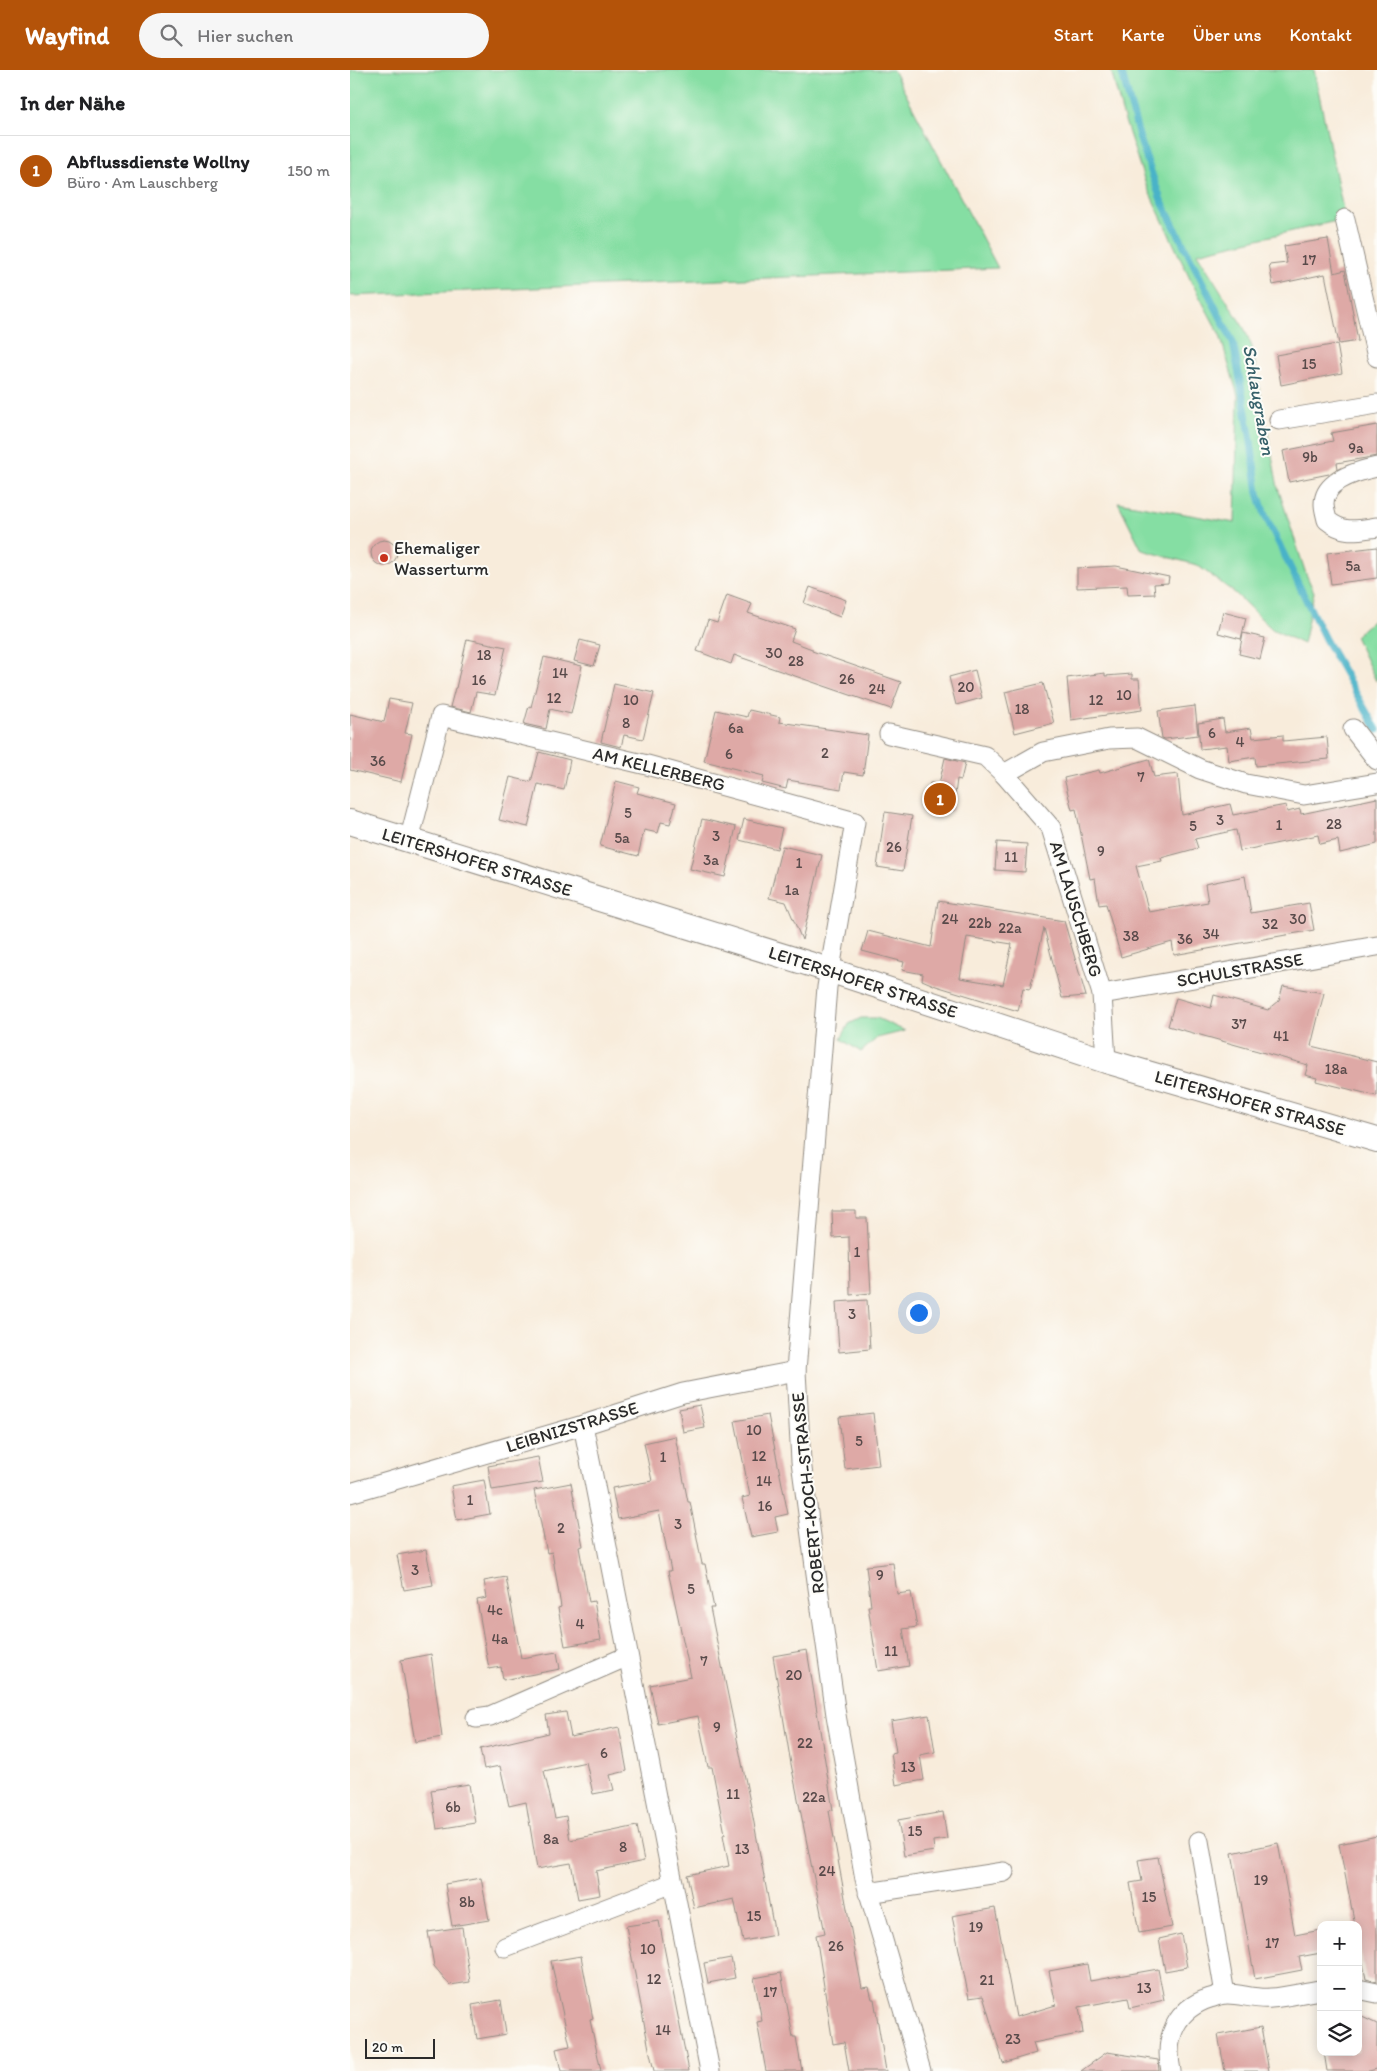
<!DOCTYPE html>
<html lang="de">
<head>
<meta charset="utf-8">
<style>
	body { margin:0; font-family:Itim,sans-serif; background:#f6f6f6; color:#202124 }
	.controls { position:absolute; right:15px; bottom:15px; display:grid; overflow:hidden; border-radius:10px; box-shadow:0 2px 12px #0003 }
	.controls button { width:45px; height:45px; display:grid; place-items:center; padding:0; border:0; border-bottom:1px solid #e0e0e0; background:#fff; color:#202124; font:25px sans-serif }
	.scale { position:absolute; left:15px; bottom:12px; width:70px; box-sizing:border-box; padding-left:5px; border:2px solid #2b2b2b; border-top:0; font-size:14px; line-height:18px; white-space:nowrap; color:#2b2b2b; -webkit-text-stroke:4px #fdfcf7; paint-order:stroke }
	.you { position:absolute; left:568px; top:1242px; width:18px; height:18px; margin:-12px; border:4px solid #fff; border-radius:50%; background:#1a73e8; box-shadow:0 0 0 8px #1a73e833 }
	.badge { display:grid; place-items:center; width:32px; height:32px; border-radius:50%; background:#b45309; color:#fff; font-size:16px; font-weight:700 }
	.pin { position:absolute; translate:-50% -50%; border:2px solid #fff; box-shadow:0 1px 5px #0006 }
	.list { margin:0; padding:0; list-style:none }
	h2 { display:flex; justify-content:space-between; align-items:center; height:65px; margin:0; padding:0 20px; font-size:21px }
	h2 small { font-size:16px; font-weight:400; color:#757577 }
	.list li { display:grid; grid-template-columns:32px 1fr auto; gap:15px; align-items:center; box-sizing:border-box; height:70px; padding:0 20px; border-top:1px solid #e0e0e0 }
	.list b { display:block; font-size:19px; white-space:nowrap }
	.list p { margin:0; font-size:16px; white-space:nowrap; color:#757577 }
	.list em { font-size:16px; font-style:normal; color:#757577 }
	.icon { flex:none; width:28px; height:28px; fill:none; stroke:currentColor; stroke-width:2; stroke-linecap:round; stroke-linejoin:round }
	.map { position:relative; flex:none; width:1027px; height:2001px; overflow:hidden }
	header { display:flex; align-items:center; gap:30px; box-sizing:border-box; height:70px; padding:0 25px; background:#b45309; color:#fff }
	header strong { font-size:24px }
	nav { display:flex; gap:28px; margin-inline-start:auto; font-size:18px }
	.search { width:350px; height:45px; background:#f6f6f6; display:flex; align-items:center; gap:12px; box-sizing:border-box; padding:0 18px; border-radius:28px; color:#757577; font-size:19px }
	main { display:flex }
	aside { flex:1; background:#fff }
	.map>svg:first-child { display:block }
</style>
</head>
<body>
<header>
<strong>Wayfind</strong>
<div class="search"><svg class="icon" aria-label="search" viewBox="0 0 24 24"><circle cx="10" cy="10" r="6"/><path d="M15 15l6 6"/></svg>Hier suchen</div>
<nav><a>Start</a><a>Karte</a><a>Über uns</a><a>Kontakt</a></nav>
</header>
<main>
<aside>
<h2>In der Nähe<small></small></h2>
<ul class="list">
<li><span class="badge">1</span><div><b>Abflussdienste Wollny</b><p>Büro · Am Lauschberg</p></div><em>150 m</em></li>
</ul>
</aside>
<div class="map">
<svg width="1027" height="2001" viewBox="0 0 1027 2001">
	<rect width="100%" height="100%" fill="#fdfcf7"/>
	<filter id="ink" filterUnits="userSpaceOnUse"><feTurbulence type="fractalNoise" baseFrequency=".02" numOctaves="2"/><feDisplacementMap in="SourceGraphic" scale="10" xChannelSelector="R" yChannelSelector="G"/><feConvolveMatrix kernelMatrix="1 2 1 2 8 2 1 2 1" color-interpolation-filters="sRGB"/></filter>
	<filter id="wash" filterUnits="userSpaceOnUse"><feTurbulence type="fractalNoise" baseFrequency=".0096" numOctaves="4" result="noise"/><feDisplacementMap in="SourceGraphic" scale="20" xChannelSelector="R" yChannelSelector="G"/><feGaussianBlur stdDeviation="1.12" result="paint"/><feColorMatrix in="noise" values="0 0 0 0 0 0 0 0 0 0 0 0 0 0 0 0 0 1.4 0 .05"/><feComposite in="paint" operator="in"/></filter>
	<g filter="url(#wash)">
		<rect width="100%" height="100%" fill="#f8ecdb"/>
		<g fill="#85dea3" stroke="#588467">
			<path d="M 0,0 L 543,0 L 648,198 L 0,226 Z"/>
			<path d="M 761,0 L 964,0 L 995,149 L 847,183 L 894,258 L 902,277 L 928,418 L 956,504 L 964,522 L 953,574 L 922,559 L 885,523 L 847,495 L 792,480 L 768,432 L 885,453 L 888,326 L 870,265 L 840,209 L 796,115 L 772,42 Z"/>
			<path d="M 1027,547 L 1027,610 L 1026,611 L 1005,566 Z"/>
			<path d="M 511,948 L 527,948 L 555,961 L 527,968 L 511,982 L 491,969 L 499,954 Z"/>
		</g>
		<g fill="none" stroke-linecap="round" stroke-linejoin="round">
			<path stroke="#49b2c8" stroke-width="7" d="M 771,0 L 791,73 L 811,130 L 883,272 L 900,365 L 908,423 L 915,445 L 975,569 L 1027,660"/>
		</g>
		<g id="blocks">
			<g fill="#dea9a6" fill-rule="evenodd">
				<path d="M 978,169 L 984,203 L 995,200 L 1008,271 L 989,274 L 975,204 L 923,215 L 919,195 L 937,193 L 934,176 Z"/>
				<path d="M 987,274 L 992,303 L 931,315 L 926,285 Z"/>
				<path d="M 1027,355 L 1027,386 L 987,393 L 988,398 L 979,404 L 939,412 L 933,381 L 983,371 L 981,363 Z"/>
				<circle cx="34" cy="483" r="13"/>
				<path d="M 1027,477 L 1027,508 L 981,514 L 977,483 Z"/>
				<path d="M 766,496 L 819,507 L 818,513 L 804,514 L 805,524 L 778,525 L 777,516 L 727,518 L 727,498 Z"/>
				<path d="M 460,517 L 496,530 L 490,547 L 454,533 Z"/>
				<path d="M 377,525 L 402,534 L 398,543 L 445,559 L 441,571 L 462,579 L 462,581 L 551,612 L 541,639 L 384,585 L 381,594 L 347,581 L 358,550 L 367,553 Z"/>
				<path d="M 873,542 L 896,548 L 891,569 L 868,563 Z"/>
				<path d="M 893,563 L 915,568 L 910,589 L 889,584 Z"/>
				<path d="M 117,569 L 156,577 L 145,625 L 126,622 L 121,642 L 100,637 L 105,618 L 106,618 Z"/>
				<path d="M 230,570 L 250,575 L 244,596 L 224,591 Z"/>
				<path d="M 194,587 L 232,596 L 221,644 L 200,639 L 196,659 L 174,654 L 179,636 L 181,637 Z"/>
				<path d="M 625,600 L 632,628 L 606,635 L 599,607 Z"/>
				<path d="M 755,603 L 755,606 L 782,604 L 782,609 L 789,609 L 792,640 L 721,650 L 717,608 Z"/>
				<path d="M 693,613 L 704,653 L 665,663 L 655,622 Z"/>
				<path d="M 264,614 L 304,623 L 293,669 L 274,665 L 271,677 L 251,672 Z"/>
				<path d="M 39,629 L 62,633 L 55,663 L 62,664 L 51,712 L 0,700 L 0,644 L 34,652 Z"/>
				<path d="M 845,636 L 848,665 L 815,669 L 812,668 L 808,641 Z"/>
				<path d="M 366,640 L 397,647 L 399,640 L 430,647 L 429,652 L 518,665 L 513,705 L 494,702 L 491,719 L 438,710 L 436,719 L 412,713 L 414,706 L 354,691 Z"/>
				<path d="M 873,649 L 875,662 L 901,658 L 903,668 L 933,665 L 933,671 L 977,667 L 979,689 L 906,696 L 905,687 L 879,691 L 877,676 L 850,679 L 848,653 Z"/>
				<path d="M 189,682 L 220,690 L 214,720 L 188,714 L 178,757 L 149,750 L 160,707 L 181,712 Z"/>
				<path d="M 595,688 L 615,693 L 611,710 L 607,709 L 603,741 L 577,737 L 580,713 L 589,714 Z"/>
				<path d="M 799,689 L 804,707 L 828,704 L 832,745 L 880,734 L 883,745 L 936,735 L 937,742 L 950,739 L 951,744 L 1027,728 L 1027,774 L 990,783 L 988,770 L 970,774 L 968,765 L 890,781 L 886,760 L 845,769 L 848,778 L 811,788 L 812,791 L 786,796 L 799,842 L 858,832 L 855,814 L 895,806 L 901,843 L 959,833 L 964,860 L 824,885 L 822,872 L 771,887 L 756,834 L 749,835 L 745,808 L 740,809 L 726,739 L 722,740 L 714,708 L 749,700 L 750,703 Z"/>
				<path d="M 266,711 L 289,717 L 287,723 L 326,733 L 320,754 L 311,752 L 308,763 L 294,760 L 288,786 L 250,776 Z"/>
				<path d="M 535,742 L 562,746 L 553,801 L 527,797 Z"/>
				<path d="M 352,749 L 386,757 L 375,807 L 340,799 Z"/>
				<path d="M 394,749 L 432,758 L 427,779 L 389,770 Z"/>
				<path d="M 647,772 L 677,774 L 675,802 L 645,800 Z"/>
				<path d="M 432,776 L 472,785 L 452,870 L 436,832 L 419,828 Z"/>
				<path d="M 588,831 L 714,851 L 736,926 L 712,928 L 694,858 L 680,919 L 673,918 L 668,941 L 586,916 L 572,910 L 573,904 L 552,900 L 554,892 L 512,881 L 518,861 L 581,877 ZM 617,867 L 662,874 L 653,915 L 610,908 Z"/>
				<path d="M 933,916 L 974,923 L 961,976 L 1027,992 L 1027,1026 L 966,1011 L 967,1008 L 955,1005 L 958,995 L 818,956 L 826,928 L 861,938 L 864,925 L 918,940 L 929,931 Z"/>
				<path d="M 482,1141 L 506,1141 L 506,1148 L 517,1148 L 521,1223 L 500,1225 L 499,1167 L 483,1168 Z"/>
				<path d="M 517,1230 L 520,1279 L 489,1282 L 486,1232 Z"/>
				<path d="M 350,1335 L 355,1358 L 333,1362 L 329,1339 Z"/>
				<path d="M 523,1343 L 529,1395 L 495,1399 L 489,1347 Z"/>
				<path d="M 418,1345 L 438,1444 L 425,1447 L 428,1462 L 401,1467 L 392,1428 L 400,1426 L 385,1351 Z"/>
				<path d="M 325,1366 L 338,1432 L 340,1432 L 352,1494 L 355,1494 L 364,1538 L 360,1538 L 401,1737 L 425,1865 L 393,1871 L 384,1829 L 344,1838 L 337,1805 L 379,1796 L 373,1765 L 375,1764 L 362,1697 L 358,1697 L 348,1646 L 308,1654 L 300,1615 L 341,1607 L 318,1501 L 321,1501 L 309,1441 L 268,1449 L 262,1418 L 302,1411 L 294,1373 Z"/>
				<path d="M 188,1387 L 193,1412 L 142,1420 L 138,1396 Z"/>
				<path d="M 134,1410 L 140,1444 L 107,1450 L 101,1416 Z"/>
				<path d="M 221,1413 L 233,1476 L 229,1477 L 239,1532 L 244,1531 L 251,1570 L 215,1576 L 208,1538 L 211,1537 L 202,1482 L 197,1483 L 184,1420 Z"/>
				<path d="M 76,1480 L 83,1515 L 54,1520 L 47,1485 Z"/>
				<path d="M 543,1493 L 547,1524 L 561,1522 L 567,1557 L 553,1559 L 559,1596 L 528,1601 L 518,1536 L 521,1536 L 516,1496 Z"/>
				<path d="M 156,1507 L 171,1588 L 207,1582 L 210,1599 L 153,1610 L 151,1597 L 139,1599 L 127,1530 L 137,1528 L 134,1511 Z"/>
				<path d="M 457,1580 L 483,1740 L 479,1741 L 505,1882 L 512,1918 L 519,1917 L 522,1929 L 524,1929 L 536,2001 L 499,2001 L 494,1972 L 483,1974 L 466,1865 L 475,1863 L 441,1694 L 423,1586 Z"/>
				<path d="M 81,1584 L 92,1667 L 65,1672 L 51,1590 Z"/>
				<path d="M 216,1642 L 221,1667 L 269,1657 L 277,1701 L 260,1705 L 264,1720 L 243,1724 L 236,1692 L 194,1701 L 205,1748 L 216,1746 L 220,1770 L 287,1756 L 294,1791 L 246,1801 L 250,1825 L 228,1829 L 221,1793 L 187,1799 L 176,1732 L 159,1736 L 150,1696 L 134,1699 L 130,1679 L 199,1663 L 196,1645 Z"/>
				<path d="M 579,1645 L 585,1682 L 570,1685 L 574,1710 L 546,1715 L 541,1683 L 546,1682 L 541,1651 Z"/>
				<path d="M 119,1714 L 125,1753 L 87,1759 L 81,1720 Z"/>
				<path d="M 593,1742 L 597,1769 L 583,1771 L 584,1781 L 554,1786 L 548,1750 Z"/>
				<path d="M 1027,1766 L 1027,1912 L 1016,1909 L 1008,1870 L 1008,1855 L 1005,1855 L 989,1774 Z"/>
				<path d="M 928,1773 L 945,1865 L 971,1860 L 971,1883 L 949,1887 L 952,1900 L 905,1909 L 882,1783 Z"/>
				<path d="M 808,1787 L 822,1857 L 789,1863 L 780,1813 L 792,1811 L 788,1790 Z"/>
				<path d="M 131,1808 L 139,1850 L 102,1856 L 95,1814 Z"/>
				<path d="M 645,1838 L 666,1947 L 706,1935 L 699,1901 L 737,1894 L 740,1911 L 808,1899 L 814,1930 L 780,1938 L 778,1928 L 729,1937 L 733,1963 L 683,1973 L 686,1983 L 653,1993 L 633,1926 L 619,1928 L 602,1846 Z"/>
				<path d="M 309,1851 L 317,1892 L 339,2001 L 304,2001 L 299,1979 L 276,1856 Z"/>
				<path d="M 112,1857 L 120,1912 L 100,1915 L 84,1896 L 78,1862 Z"/>
				<path d="M 831,1864 L 837,1897 L 815,1901 L 809,1869 Z"/>
				<path d="M 231,1886 L 243,1949 L 240,1950 L 251,2001 L 211,2001 L 206,1979 L 220,1976 L 201,1891 Z"/>
				<path d="M 381,1888 L 385,1908 L 358,1913 L 354,1893 Z"/>
				<path d="M 431,1903 L 443,1967 L 446,1967 L 452,2001 L 416,2001 L 407,1952 L 412,1951 L 404,1908 Z"/>
				<path d="M 151,1930 L 156,1964 L 127,1969 L 122,1935 Z"/>
				<path d="M 1008,1945 L 1027,1954 L 1027,1999 L 1019,2001 L 977,2001 L 974,1982 L 1008,1982 Z"/>
				<path d="M 911,1957 L 919,2001 L 875,2001 L 868,1965 Z"/>
				<path d="M 757,1982 L 808,1990 L 809,2001 L 731,2001 Z"/>
			</g>
		</g>
	</g>
	<g filter="url(#ink)">
		<use href="#blocks" fill-opacity="0" stroke="#928c83" stroke-width="1"/>
		<g fill="none" stroke-linecap="round" stroke-linejoin="round">
			<defs>
				<g id="minor">
					<path d="M 995,149 L 1027,287"/>
					<path d="M 929,350 L 1027,334"/>
					<path d="M 1027,397 C 1008,401 974,410 974,434 C 974,439 976,445 977,450 C 994,464 1006,460 1027,457"/>
					<path d="M 1003,659 L 1027,690"/>
					<path d="M 539,664 L 635,686 L 654,704 L 701,758 L 752,924 L 756,991"/>
					<path d="M 654,704 L 693,682 L 759,669 L 787,668 L 850,699 L 896,714 L 954,725 L 1027,713"/>
					<path d="M 59,771 L 91,646 L 297,695 L 505,752 L 477,917 L 446,1301 L 451,1391 L 467,1511 L 486,1645 L 515,1809 L 571,2001"/>
					<path d="M 752,924 L 1027,876"/>
					<path d="M 233,1355 L 360,2001"/>
					<path d="M 0,1423 L 233,1355 L 333,1323 L 446,1301"/>
					<path d="M 126,1648 L 140,1646 L 278,1586"/>
					<path d="M 849,1771 L 875,1924"/>
					<path d="M 518,1823 L 654,1802"/>
					<path d="M 155,1877 L 323,1813"/>
					<path d="M 1008,1919 L 1027,1923"/>
					<path d="M 821,2001 C 814,1967 826,1939 860,1928 C 865,1927 870,1924 875,1924 C 889,1923 905,1930 921,1928 C 938,1927 954,1922 971,1920"/>
				</g>
				<path id="tertiary" d="M 0,752 L 479,900 L 756,991 L 1027,1070"/>
			</defs>
			<use href="#minor" stroke="#928c83" stroke-width="21"/>
			<use href="#tertiary" stroke="#928c83" stroke-width="26"/>
			<use href="#minor" stroke="#fff" stroke-width="19"/>
			<use href="#tertiary" stroke="#fff" stroke-width="24"/>
		</g>
	</g>
	<circle fill="#c8321e" stroke="#fdfcf7" stroke-width="2" cx="34" cy="488" r="5"/>
	<g text-anchor="middle" dominant-baseline="central" stroke-width="4" stroke-linejoin="round" paint-order="stroke">
		<g font-size="15" fill="#584a4a">
			<text x="959" y="190">17</text>
			<text x="959" y="294">15</text>
			<text x="1006" y="378">9a</text>
			<text x="960" y="387">9b</text>
			<text x="1003" y="496">5a</text>
			<text x="424" y="583">30</text>
			<text x="134" y="585">18</text>
			<text x="446" y="591">28</text>
			<text x="210" y="603">14</text>
			<text x="497" y="609">26</text>
			<text x="129" y="610">16</text>
			<text x="616" y="617">20</text>
			<text x="527" y="619">24</text>
			<text x="774" y="625">10</text>
			<text x="204" y="628">12</text>
			<text x="281" y="630">10</text>
			<text x="746" y="630">12</text>
			<text x="672" y="639">18</text>
			<text x="276" y="653">8</text>
			<text x="386" y="658">6a</text>
			<text x="862" y="663">6</text>
			<text x="890" y="672">4</text>
			<text x="475" y="683">2</text>
			<text x="379" y="684">6</text>
			<text x="28" y="691">36</text>
			<text x="791" y="707">7</text>
			<text x="278" y="743">5</text>
			<text x="870" y="750">3</text>
			<text x="984" y="754">28</text>
			<text x="929" y="755">1</text>
			<text x="843" y="756">5</text>
			<text x="366" y="766">3</text>
			<text x="272" y="768">5a</text>
			<text x="544" y="777">26</text>
			<text x="751" y="781">9</text>
			<text x="661" y="787">11</text>
			<text x="361" y="790">3a</text>
			<text x="449" y="793">1</text>
			<text x="442" y="820">1a</text>
			<text x="600" y="849">24</text>
			<text x="948" y="849">30</text>
			<text x="630" y="853">22b</text>
			<text x="920" y="854">32</text>
			<text x="660" y="858">22a</text>
			<text x="861" y="864">34</text>
			<text x="781" y="866">38</text>
			<text x="835" y="869">36</text>
			<text x="889" y="954">37</text>
			<text x="931" y="966">41</text>
			<text x="986" y="999">18a</text>
			<text x="507" y="1182">1</text>
			<text x="502" y="1244">3</text>
			<text x="404" y="1360">10</text>
			<text x="509" y="1371">5</text>
			<text x="409" y="1386">12</text>
			<text x="313" y="1387">1</text>
			<text x="414" y="1411">14</text>
			<text x="120" y="1430">1</text>
			<text x="415" y="1436">16</text>
			<text x="328" y="1454">3</text>
			<text x="211" y="1458">2</text>
			<text x="65" y="1500">3</text>
			<text x="530" y="1505">9</text>
			<text x="341" y="1519">5</text>
			<text x="145" y="1540">4c</text>
			<text x="230" y="1554">4</text>
			<text x="150" y="1569">4a</text>
			<text x="541" y="1581">11</text>
			<text x="354" y="1591">7</text>
			<text x="444" y="1605">20</text>
			<text x="367" y="1657">9</text>
			<text x="455" y="1673">22</text>
			<text x="254" y="1683">6</text>
			<text x="558" y="1697">13</text>
			<text x="383" y="1724">11</text>
			<text x="464" y="1727">22a</text>
			<text x="103" y="1737">6b</text>
			<text x="565" y="1761">15</text>
			<text x="201" y="1769">8a</text>
			<text x="273" y="1777">8</text>
			<text x="392" y="1779">13</text>
			<text x="477" y="1801">24</text>
			<text x="911" y="1810">19</text>
			<text x="799" y="1827">15</text>
			<text x="117" y="1832">8b</text>
			<text x="404" y="1846">15</text>
			<text x="626" y="1857">19</text>
			<text x="922" y="1873">17</text>
			<text x="486" y="1876">26</text>
			<text x="298" y="1879">10</text>
			<text x="304" y="1909">12</text>
			<text x="637" y="1910">21</text>
			<text x="794" y="1918">13</text>
			<text x="420" y="1922">17</text>
			<text x="313" y="1960">14</text>
			<text x="663" y="1969">23</text>
		</g>
		<g font-size="18" fill="#2b2b2b" stroke="#fdfcf7" text-anchor="start">
			<text x="44" y="478">Ehemaliger<tspan x="44" dy="21">Wasserturm</tspan></text>
		</g>
		<g font-size="18" fill="#2b2b2b" stroke="#fdfcf7">
			<text transform="translate(309 699) rotate(14)">AM KELLERBERG</text>
			<text transform="translate(127 792) rotate(17)">LEITERSHOFER STRASSE</text>
			<text transform="translate(726 839) rotate(73)">AM LAUSCHBERG</text>
			<text transform="translate(890 900) rotate(-10)">SCHULSTRASSE</text>
			<text transform="translate(513 912) rotate(18)">LEITERSHOFER STRASSE</text>
			<text transform="translate(900 1033) rotate(16)">LEITERSHOFER STRASSE</text>
			<text transform="translate(222 1357) rotate(-17)">LEIBNIZSTRASSE</text>
			<text transform="translate(458 1423) rotate(-96)">ROBERT-KOCH-STRASSE</text>
		</g>
		<g font-size="19" font-style="italic" fill="#37616a" stroke="#fdfcf7">
			<text transform="translate(909 330) rotate(80)">Schlaugraben</text>
		</g>
	</g>
</svg>
<div class="controls">
<button>+</button>
<button>−</button>
<button><svg class="icon" aria-label="layers" viewBox="0 0 24 24"><path d="M12 4l9 5-9 5-9-5zM3 14l9 5 9-5"/></svg></button>
</div>
<div class="scale">20 m</div>
<div class="you"></div>
<div class="pin badge" style="left:590px;top:729px">1</div>
</div>
</main>
</body>
</html>
